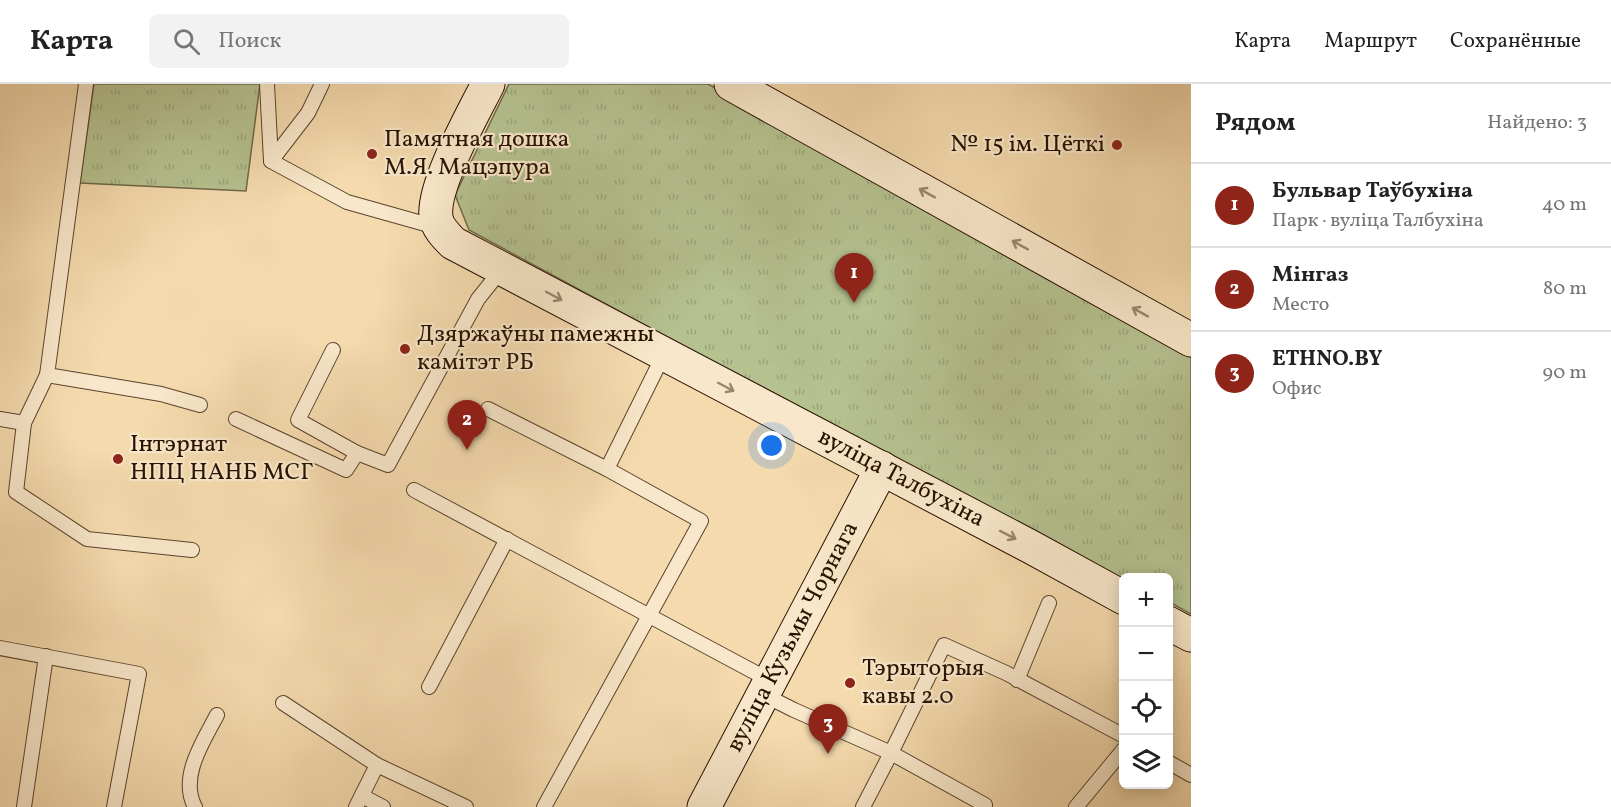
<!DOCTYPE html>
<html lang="ru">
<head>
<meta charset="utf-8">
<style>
	body { margin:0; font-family:Vollkorn,serif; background:#f2f2f2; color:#222 }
	.controls { position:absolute; right:18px; bottom:18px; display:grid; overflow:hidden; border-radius:9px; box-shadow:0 3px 15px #0003 }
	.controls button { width:54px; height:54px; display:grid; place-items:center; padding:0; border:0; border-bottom:2px solid #e0e0e0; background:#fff; color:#222; font:30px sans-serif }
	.you { position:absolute; left:772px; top:362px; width:21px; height:21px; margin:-15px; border:4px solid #fff; border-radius:50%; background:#1a73e8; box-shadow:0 0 0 9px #1a73e833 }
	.badge { display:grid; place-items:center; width:39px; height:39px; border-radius:50%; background:#8f2418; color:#fff; font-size:20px; font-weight:700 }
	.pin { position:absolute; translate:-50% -50px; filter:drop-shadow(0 2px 3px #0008) }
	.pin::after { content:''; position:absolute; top:32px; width:21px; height:18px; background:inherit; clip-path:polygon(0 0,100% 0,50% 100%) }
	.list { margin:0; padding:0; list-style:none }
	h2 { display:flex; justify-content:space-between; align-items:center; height:78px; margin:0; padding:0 24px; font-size:26px }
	h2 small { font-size:20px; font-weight:400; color:#767676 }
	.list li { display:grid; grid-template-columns:39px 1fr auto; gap:18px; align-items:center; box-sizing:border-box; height:84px; padding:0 24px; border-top:2px solid #e0e0e0 }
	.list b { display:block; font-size:22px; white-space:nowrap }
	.list p { margin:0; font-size:20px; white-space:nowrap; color:#767676 }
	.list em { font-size:20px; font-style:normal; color:#767676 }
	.icon { flex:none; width:33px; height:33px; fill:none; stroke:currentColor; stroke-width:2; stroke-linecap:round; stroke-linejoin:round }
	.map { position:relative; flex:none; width:1191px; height:723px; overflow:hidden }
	header { display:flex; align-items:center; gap:36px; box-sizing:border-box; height:84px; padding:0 30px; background:#fff; border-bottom:2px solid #e0e0e0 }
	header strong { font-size:28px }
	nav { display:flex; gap:33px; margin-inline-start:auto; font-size:21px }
	.search { width:420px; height:54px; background:#f2f2f2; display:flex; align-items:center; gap:15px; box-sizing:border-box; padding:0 21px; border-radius:9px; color:#767676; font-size:22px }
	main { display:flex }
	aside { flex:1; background:#fff }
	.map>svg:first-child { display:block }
</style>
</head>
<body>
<header>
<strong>Карта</strong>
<div class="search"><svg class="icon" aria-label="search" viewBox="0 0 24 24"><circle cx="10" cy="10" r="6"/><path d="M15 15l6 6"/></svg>Поиск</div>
<nav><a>Карта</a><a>Маршрут</a><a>Сохранённые</a></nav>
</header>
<main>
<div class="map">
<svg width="1191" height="723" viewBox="0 0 1191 723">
	<defs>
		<pattern id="grass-tufts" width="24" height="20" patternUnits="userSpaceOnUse" patternTransform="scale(1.5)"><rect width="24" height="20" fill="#b5c18f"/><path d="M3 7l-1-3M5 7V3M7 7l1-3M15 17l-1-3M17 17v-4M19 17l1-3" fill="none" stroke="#9ca57a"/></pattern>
	</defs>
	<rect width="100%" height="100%" fill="#f4daad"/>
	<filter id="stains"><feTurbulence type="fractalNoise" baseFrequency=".00333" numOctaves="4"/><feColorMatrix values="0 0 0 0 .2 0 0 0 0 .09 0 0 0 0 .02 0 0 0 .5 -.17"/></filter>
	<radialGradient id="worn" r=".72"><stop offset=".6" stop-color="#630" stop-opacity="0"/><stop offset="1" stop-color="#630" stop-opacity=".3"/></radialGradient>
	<g fill="url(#grass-tufts)" stroke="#6f6948" stroke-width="1.5">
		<path d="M 94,0 L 260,0 L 246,107 L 80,99 Z"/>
		<path d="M 509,0 L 708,0 L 1017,167 L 1191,271 L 1191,530 L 1169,518 L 1168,494 L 1123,495 L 893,375 L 469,146 L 455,111 Z"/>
	</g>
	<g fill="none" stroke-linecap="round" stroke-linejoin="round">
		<defs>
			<g id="service">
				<path d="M 267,0 L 271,77 L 347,118 L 436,143"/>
				<path d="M 271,77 L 308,29 L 322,0"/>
				<path d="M 333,266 L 298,336 L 357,369"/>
				<path d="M 47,291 L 161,310 L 200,321"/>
				<path d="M 488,325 L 607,385 L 701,437 L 544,723"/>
				<path d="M 0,335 L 24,339 L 47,291 L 86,0"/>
				<path d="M 236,335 L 346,386 L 357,369 L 388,381 L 478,215 L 502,185"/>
				<path d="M 24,339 L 16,408 L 87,455 L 192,466"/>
				<path d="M 607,385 L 664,270"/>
				<path d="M 414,406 L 771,597"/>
				<path d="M 0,564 L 139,590 L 114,723"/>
				<path d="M 1017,596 L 1049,519"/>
				<path d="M 429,603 L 507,455"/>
				<path d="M 764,611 L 794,626 L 891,669 L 863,723"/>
				<path d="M 283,619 L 377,681 L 466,723"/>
				<path d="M 1168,678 L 1191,691"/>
				<path d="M 362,712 L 383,723"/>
				<path d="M 985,721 L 891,669 L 944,561 L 1006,589 L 1124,652"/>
				<path d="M 24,723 L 46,572"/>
				<path d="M 195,723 C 179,693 203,658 217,631"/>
				<path d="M 356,723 L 377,681"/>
				<path d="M 1076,723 L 1124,665"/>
			</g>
			<g id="secondary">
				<path id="s1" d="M 488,0 C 473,30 432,102 436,133 C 437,143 446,152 453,159 L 1031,463 L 1124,514"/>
				<path d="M 731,0 L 1191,256"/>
				<path d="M 1168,539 L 1191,551"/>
				<path id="s2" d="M 704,723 L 882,384"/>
			</g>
		</defs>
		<use href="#service" stroke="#5c432c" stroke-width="16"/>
		<use href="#secondary" stroke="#291101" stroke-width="35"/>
		<use href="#service" stroke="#f8e7ca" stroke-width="14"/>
		<use href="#secondary" stroke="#f8e7ca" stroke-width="33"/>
	</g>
	<defs><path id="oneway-shaft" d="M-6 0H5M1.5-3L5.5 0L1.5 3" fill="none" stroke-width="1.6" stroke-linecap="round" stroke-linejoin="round" transform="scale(1.5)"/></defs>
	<g stroke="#9b8770">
		<use href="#oneway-shaft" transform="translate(927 109) rotate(-151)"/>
		<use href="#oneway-shaft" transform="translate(1020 161) rotate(-151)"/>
		<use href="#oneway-shaft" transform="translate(554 212) rotate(28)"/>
		<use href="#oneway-shaft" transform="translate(1140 228) rotate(-151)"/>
		<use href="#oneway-shaft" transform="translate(726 303) rotate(28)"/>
		<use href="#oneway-shaft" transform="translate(1008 451) rotate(27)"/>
	</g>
	<g fill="#8f2418" stroke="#f8e7ca" stroke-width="2">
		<circle cx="1117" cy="61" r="6"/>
		<circle cx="372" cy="70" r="6"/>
		<circle cx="405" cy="265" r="6"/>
		<circle cx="118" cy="375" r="6"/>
		<circle cx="850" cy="599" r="6"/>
	</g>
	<g text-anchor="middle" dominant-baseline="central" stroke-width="4.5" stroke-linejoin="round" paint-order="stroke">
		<g font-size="24" fill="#291101" stroke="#f8e7ca" text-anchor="start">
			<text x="384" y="56">Памятная дошка<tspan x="384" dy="28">М.Я. Мацэпура</tspan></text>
			<text x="1105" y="61" text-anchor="end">№ 15 ім. Цёткі</text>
			<text x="417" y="251">Дзяржаўны памежны<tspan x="417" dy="28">камітэт РБ</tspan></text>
			<text x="130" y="361">Інтэрнат<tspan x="130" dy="28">НПЦ НАНБ МСГ</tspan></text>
			<text x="862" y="585">Тэрыторыя<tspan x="862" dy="28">кавы 2.0</tspan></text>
		</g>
		<g font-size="24" fill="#291101" stroke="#f8e7ca">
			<text stroke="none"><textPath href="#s1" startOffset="682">вуліца Талбухіна</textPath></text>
			<text stroke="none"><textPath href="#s2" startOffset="192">вуліца Кузьмы Чорнага</textPath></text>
		</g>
	</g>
	<rect width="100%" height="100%" filter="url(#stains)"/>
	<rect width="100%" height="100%" fill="url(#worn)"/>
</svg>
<div class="controls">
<button>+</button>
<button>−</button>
<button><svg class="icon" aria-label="locate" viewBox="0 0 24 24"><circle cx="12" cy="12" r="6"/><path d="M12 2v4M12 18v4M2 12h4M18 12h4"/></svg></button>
<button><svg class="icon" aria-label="layers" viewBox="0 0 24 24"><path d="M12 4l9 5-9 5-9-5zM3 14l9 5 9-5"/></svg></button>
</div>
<div class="you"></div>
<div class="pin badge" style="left:854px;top:219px">1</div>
<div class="pin badge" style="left:467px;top:366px">2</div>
<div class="pin badge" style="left:828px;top:670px">3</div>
</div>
<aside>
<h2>Рядом<small>Найдено: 3</small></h2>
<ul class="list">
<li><span class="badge">1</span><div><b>Бульвар Таўбухіна</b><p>Парк · вуліца Талбухіна</p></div><em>40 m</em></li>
<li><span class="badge">2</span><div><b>Мінгаз</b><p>Место</p></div><em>80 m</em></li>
<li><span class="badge">3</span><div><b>ETHNO.BY</b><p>Офис</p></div><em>90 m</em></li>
</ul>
</aside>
</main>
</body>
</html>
